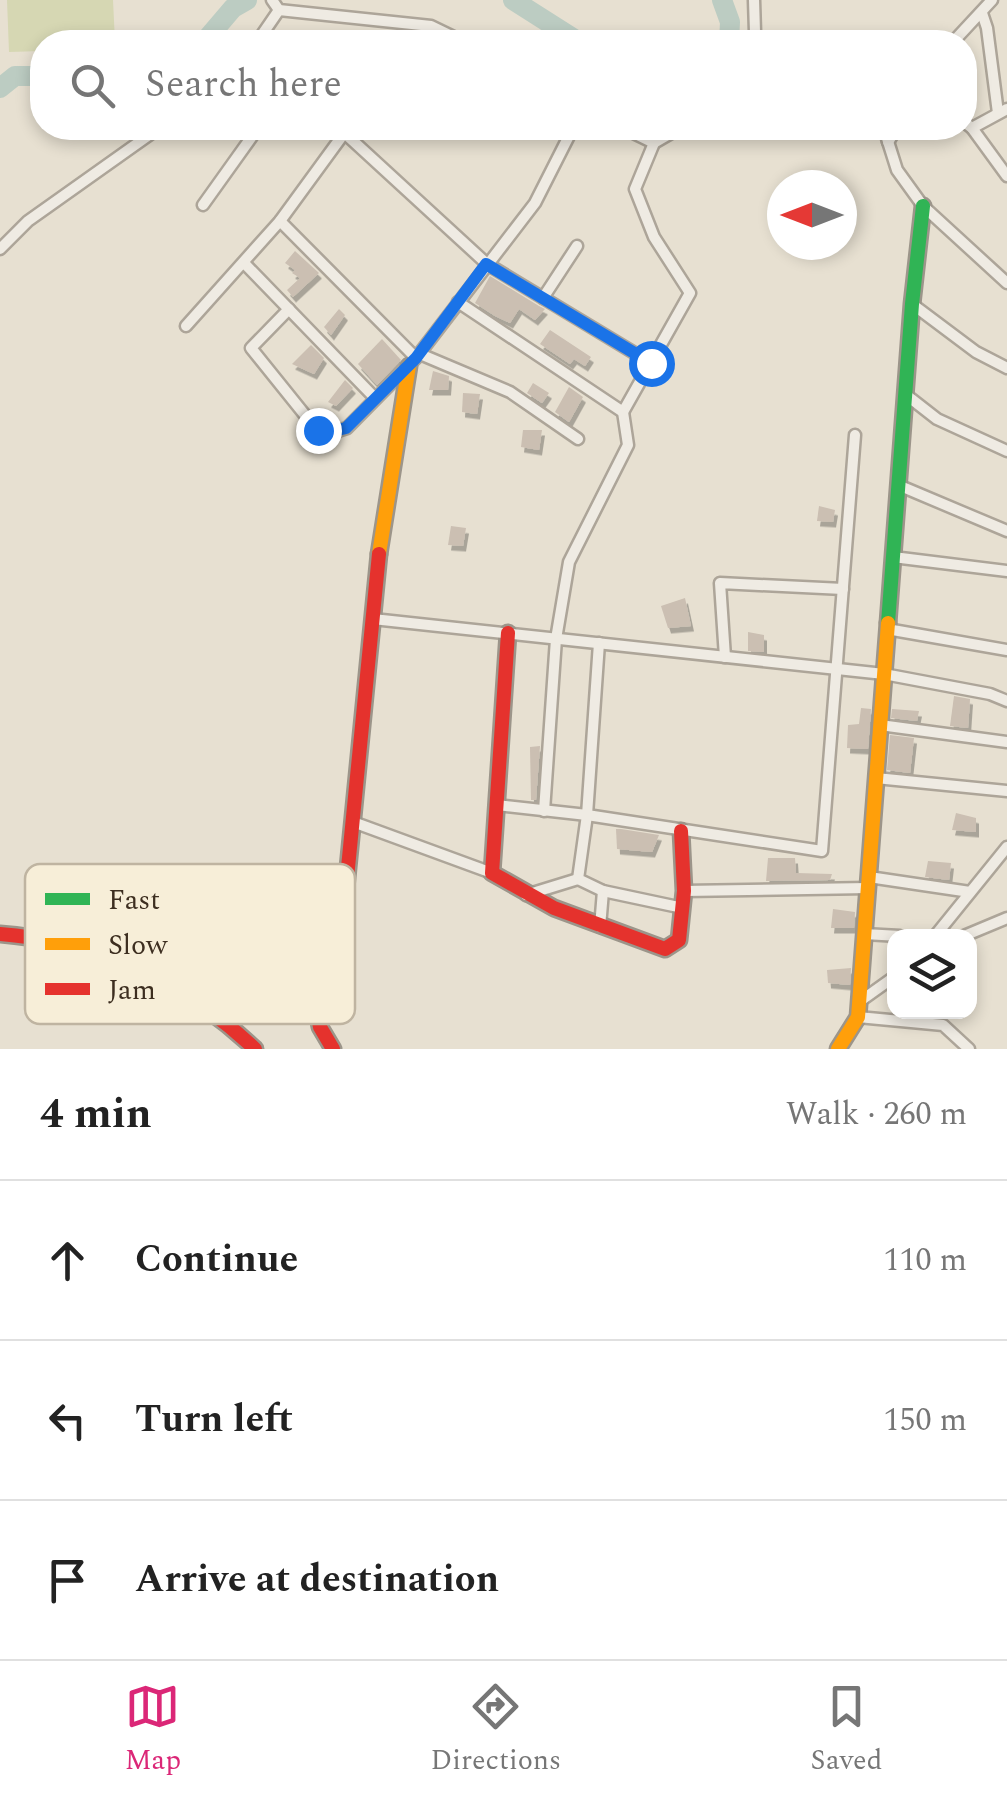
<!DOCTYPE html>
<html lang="en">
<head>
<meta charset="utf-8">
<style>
	body { margin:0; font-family:Spectral,serif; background:#f2f2f2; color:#222 }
	.controls { position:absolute; right:30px; bottom:30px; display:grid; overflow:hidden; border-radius:20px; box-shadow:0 5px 15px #0003 }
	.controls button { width:90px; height:90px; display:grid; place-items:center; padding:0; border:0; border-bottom:2px solid #e0e0e0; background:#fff; color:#222; font:50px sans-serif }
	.compass { position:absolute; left:767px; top:170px; width:90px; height:90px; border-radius:50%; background:#fff; box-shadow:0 5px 15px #0003; rotate:270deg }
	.stop { position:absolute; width:30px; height:30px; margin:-22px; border:8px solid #1a73e8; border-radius:50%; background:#fff }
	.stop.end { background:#1a73e8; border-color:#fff; box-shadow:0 2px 10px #0008 }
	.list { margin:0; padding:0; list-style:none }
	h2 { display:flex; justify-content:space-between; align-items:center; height:130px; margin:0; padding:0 40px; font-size:42px }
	h2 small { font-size:32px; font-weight:400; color:#767676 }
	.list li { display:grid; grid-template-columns:65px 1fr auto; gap:30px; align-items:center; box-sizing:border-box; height:160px; padding:0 40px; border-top:2px solid #e0e0e0 }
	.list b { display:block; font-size:38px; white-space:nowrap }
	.list em { font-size:32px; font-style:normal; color:#767676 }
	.icon { flex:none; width:55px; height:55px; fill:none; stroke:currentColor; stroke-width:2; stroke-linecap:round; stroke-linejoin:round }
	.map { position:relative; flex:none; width:1007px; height:1049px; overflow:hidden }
	.search { position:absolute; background:#fff; box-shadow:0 5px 15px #0003; left:30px; right:30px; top:30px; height:110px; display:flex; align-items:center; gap:25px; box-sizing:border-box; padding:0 35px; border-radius:40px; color:#767676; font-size:38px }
	.sheet { height:610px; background:#fff }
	nav { display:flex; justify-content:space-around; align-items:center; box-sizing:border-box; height:140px; border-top:2px solid #e0e0e0; background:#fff; font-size:28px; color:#767676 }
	nav a { display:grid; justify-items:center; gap:5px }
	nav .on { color:#db2777 }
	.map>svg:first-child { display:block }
</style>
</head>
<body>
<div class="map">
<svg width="1007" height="1049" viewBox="0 0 1007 1049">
	<defs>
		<filter id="shadow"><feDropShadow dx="3" dy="5.5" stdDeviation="0" flood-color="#0004"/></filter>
	</defs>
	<rect width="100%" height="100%" fill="#e7e0d1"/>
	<path fill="#d6d7b3" d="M 7,0 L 113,0 L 115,42 L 42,42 L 42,51 L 9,52 Z"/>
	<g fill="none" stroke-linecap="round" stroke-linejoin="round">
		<g stroke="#bcccc2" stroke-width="20">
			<path d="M 513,0 L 579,42"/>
			<path d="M 722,0 L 730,22 L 729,42"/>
			<path d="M 204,42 L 233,8 L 247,0"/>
			<path d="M 0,88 L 15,76 L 42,76"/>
		</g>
	</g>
	<g fill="#cbbfb2" filter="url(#shadow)">
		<path d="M 295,251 L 319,273 L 293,297 L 287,290 L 300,278 L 292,273 L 295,270 L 285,263 Z"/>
		<path d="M 490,276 L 539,306 L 545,309 L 535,320 L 519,309 L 510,323 L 495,316 L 475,303 Z"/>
		<path d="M 339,309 L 345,315 L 331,335 L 324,327 Z"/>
		<path d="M 550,330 L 591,357 L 585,366 L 574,359 L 570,364 L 540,344 Z"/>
		<path d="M 382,339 L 401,360 L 377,385 L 358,364 Z"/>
		<path d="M 311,345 L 324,358 L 314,374 L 292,364 Z"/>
		<path d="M 433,371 L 449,376 L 448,390 L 429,390 Z"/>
		<path d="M 345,380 L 353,388 L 336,406 L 328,402 Z"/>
		<path d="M 533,383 L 549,393 L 542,403 L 527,393 Z"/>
		<path d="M 569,387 L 583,397 L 569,422 L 555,412 Z"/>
		<path d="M 463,393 L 480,394 L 477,414 L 462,412 Z"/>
		<path d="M 523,430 L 542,430 L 539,450 L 521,447 Z"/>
		<path d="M 819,506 L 835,510 L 833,522 L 817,521 Z"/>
		<path d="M 451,526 L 466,528 L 463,546 L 448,545 Z"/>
		<path d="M 685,598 L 691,626 L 668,628 L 661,606 Z"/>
		<path d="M 748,632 L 764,635 L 764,652 L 748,651 Z"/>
		<path d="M 954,696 L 970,699 L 968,728 L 950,726 Z"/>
		<path d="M 861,708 L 871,709 L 868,749 L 847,748 L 848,725 L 859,724 Z"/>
		<path d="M 892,709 L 919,711 L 917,721 L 891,718 Z"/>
		<path d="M 890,735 L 914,738 L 910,773 L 887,770 Z"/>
		<path d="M 540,746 L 536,800 L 531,800 L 530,747 Z"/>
		<path d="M 956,813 L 976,818 L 976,832 L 952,830 Z"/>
		<path d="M 616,829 L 621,829 L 659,835 L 652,852 L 617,849 Z"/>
		<path d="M 768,858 L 795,858 L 796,873 L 832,874 L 830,880 L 766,881 Z"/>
		<path d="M 928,861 L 951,863 L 949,880 L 925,877 Z"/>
		<path d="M 833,909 L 855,912 L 854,928 L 831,928 Z"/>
		<path d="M 851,968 L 850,985 L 828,983 L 827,970 Z"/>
	</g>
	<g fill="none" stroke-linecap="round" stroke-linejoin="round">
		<defs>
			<g id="street">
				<path d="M 272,0 L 279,10 L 431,26 L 464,42"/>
				<path d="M 754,0 L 755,32 L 761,42"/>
				<path d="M 982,13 L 987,28 L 998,113"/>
				<path d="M 257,42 L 279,10"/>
				<path d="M 953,42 L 992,0"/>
				<path d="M 964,122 L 972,128 L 1007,109"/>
				<path d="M 339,128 L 487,264 L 651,363"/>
				<path d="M 623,128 L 654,143 L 680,128"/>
				<path d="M 878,128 L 885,132 L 897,170 L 923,206 L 1007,283"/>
				<path d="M 972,128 L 1007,176"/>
				<path d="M 888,142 L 897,128"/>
				<path d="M 203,205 L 258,128"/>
				<path d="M 280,221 L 416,358"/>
				<path d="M 0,249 L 28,221 L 159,128"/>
				<path d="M 245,264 L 375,398"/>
				<path d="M 543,298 L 577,246"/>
				<path d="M 458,302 L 623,412 L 690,293 L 654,237 L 635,189 L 654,143"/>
				<path d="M 912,304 L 976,352 L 1007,368"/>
				<path d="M 289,309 L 251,348 L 317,430 L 331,433 L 347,428 L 416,358 L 535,203 L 573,128"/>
				<path d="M 186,326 L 280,221 L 345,132"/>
				<path d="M 420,354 L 510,392 L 578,439"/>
				<path d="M 905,394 L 937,419 L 1007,451"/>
				<path d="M 898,485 L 1007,531"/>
				<path d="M 893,557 L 1007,571"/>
				<path d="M 373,619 L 884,674 L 990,694 L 1007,701"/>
				<path d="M 887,629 L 1007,650"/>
				<path d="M 599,643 L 587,815 L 578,879 L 603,891 L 683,908"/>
				<path d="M 725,657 L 720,583 L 843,589"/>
				<path d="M 880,725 L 1007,742"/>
				<path d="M 876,778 L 1007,791"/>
				<path d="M 497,805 L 587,815 L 822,851 L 855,435"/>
				<path d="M 544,811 L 556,639 L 569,562 L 628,445 L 623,412"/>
				<path d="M 353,822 L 492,873"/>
				<path d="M 869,877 L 970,892"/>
				<path d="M 684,891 L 868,888"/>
				<path d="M 526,895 L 578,879"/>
				<path d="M 600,927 L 603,891"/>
				<path d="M 864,934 L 900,936"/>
				<path d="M 935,936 L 1007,847"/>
				<path d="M 964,936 L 1007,918"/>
				<path d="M 859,1002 L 894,977"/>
				<path d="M 858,1017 L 943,1025 L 969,1049"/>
			</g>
			<path id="fast" d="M 888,623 L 912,304 L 923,206"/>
			<g id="slow">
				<path d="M 379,554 L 409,366"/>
				<path d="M 838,1049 L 858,1017 L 888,623"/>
			</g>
			<g id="jam">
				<path d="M 508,633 L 492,873 L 554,908 L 665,949 L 679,940 L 684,891 L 681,831"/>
				<path d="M 0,934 C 99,942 183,981 255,1049"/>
				<path d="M 333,1049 L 320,1027 L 315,1002 L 345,898 L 379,554"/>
			</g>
		</defs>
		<use href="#street" stroke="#ada599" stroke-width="15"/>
		<use href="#fast" stroke="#9c958a" stroke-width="19"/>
		<use href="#slow" stroke="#9c958a" stroke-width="19"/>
		<use href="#jam" stroke="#9c958a" stroke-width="19"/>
		<use href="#street" stroke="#efebe3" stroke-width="10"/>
		<use href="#fast" stroke="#30b455" stroke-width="14"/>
		<use href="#slow" stroke="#ff9f0a" stroke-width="14"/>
		<use href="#jam" stroke="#e5322d" stroke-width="14"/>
	</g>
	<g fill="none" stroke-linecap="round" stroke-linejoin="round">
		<path stroke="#1a73e8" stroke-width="12" d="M 318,430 L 330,432 L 346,428 L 416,358 L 486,264 L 651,363"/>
	</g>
	<rect x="25" y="864" width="330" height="160" rx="15" fill="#f7eed8" stroke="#bfb4a1" stroke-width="2.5"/>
	<rect x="45" y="893" width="45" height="12" fill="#30b455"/>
	<rect x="45" y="938" width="45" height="12" fill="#ff9f0a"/>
	<rect x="45" y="983" width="45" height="12" fill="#e5322d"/>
	<g font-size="28" fill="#3d2e20">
		<text x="108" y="909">Fast</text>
		<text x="108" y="954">Slow</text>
		<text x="108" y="999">Jam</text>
	</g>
</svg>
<div class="controls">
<button><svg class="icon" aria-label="layers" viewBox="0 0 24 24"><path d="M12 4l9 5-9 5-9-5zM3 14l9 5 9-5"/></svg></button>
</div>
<svg class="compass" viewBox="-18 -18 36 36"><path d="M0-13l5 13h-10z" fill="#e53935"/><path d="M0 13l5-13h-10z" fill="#767676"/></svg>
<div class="stop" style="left:651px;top:363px"></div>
<div class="stop end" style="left:318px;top:430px"></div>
<div class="search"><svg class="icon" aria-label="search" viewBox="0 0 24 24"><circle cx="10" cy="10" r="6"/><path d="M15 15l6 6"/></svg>Search here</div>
</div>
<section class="sheet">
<h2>4 min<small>Walk · 260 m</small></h2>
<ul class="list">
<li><svg class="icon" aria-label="ahead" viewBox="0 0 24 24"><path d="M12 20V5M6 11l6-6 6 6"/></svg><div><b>Continue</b></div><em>110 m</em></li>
<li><svg class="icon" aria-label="left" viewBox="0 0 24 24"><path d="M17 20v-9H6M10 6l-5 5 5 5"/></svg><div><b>Turn left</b></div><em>150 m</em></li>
<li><svg class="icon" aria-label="arrive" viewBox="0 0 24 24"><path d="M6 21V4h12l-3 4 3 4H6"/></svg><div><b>Arrive at destination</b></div></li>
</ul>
</section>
<nav>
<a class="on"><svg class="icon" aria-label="map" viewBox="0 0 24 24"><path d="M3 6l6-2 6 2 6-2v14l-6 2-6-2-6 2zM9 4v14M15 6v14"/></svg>Map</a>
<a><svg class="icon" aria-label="directions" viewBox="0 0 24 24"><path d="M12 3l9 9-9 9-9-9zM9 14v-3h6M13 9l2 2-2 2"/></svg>Directions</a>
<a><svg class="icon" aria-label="saved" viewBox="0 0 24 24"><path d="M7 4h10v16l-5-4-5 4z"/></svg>Saved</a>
</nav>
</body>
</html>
